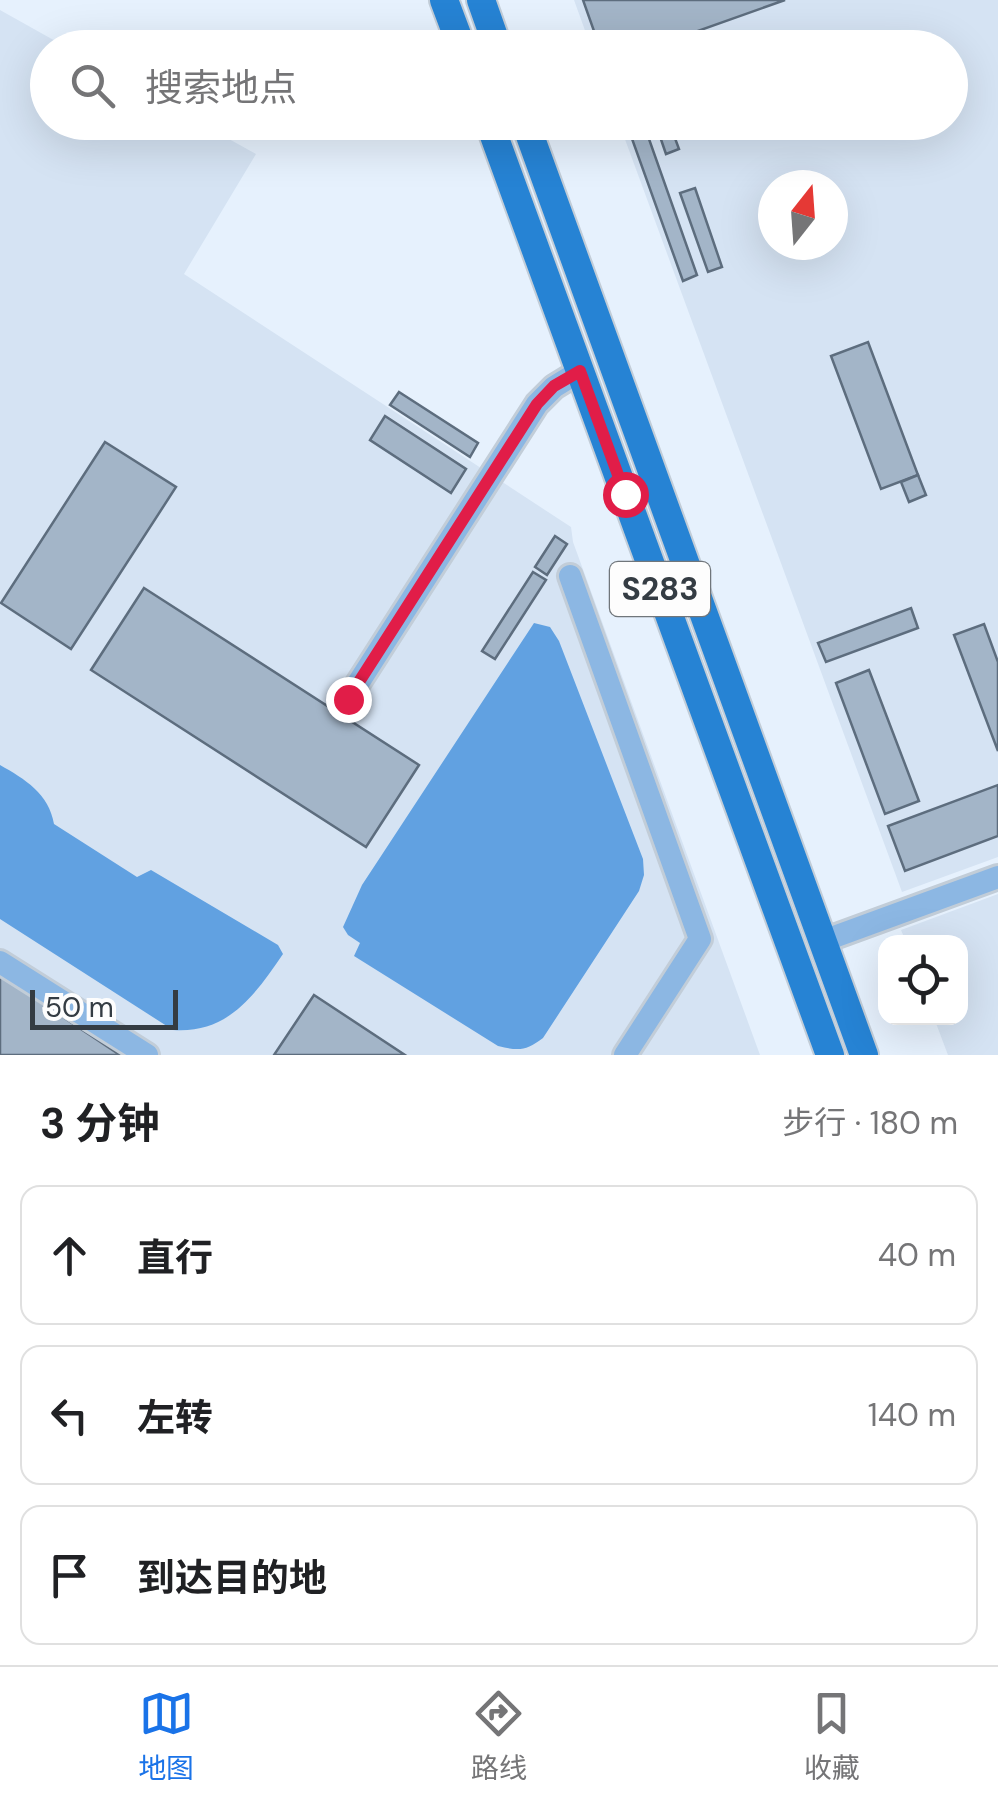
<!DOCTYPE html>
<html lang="zh">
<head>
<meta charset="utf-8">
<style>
	body { margin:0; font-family:"DM Sans","Noto Sans SC",sans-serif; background:#f2f2f2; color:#202124 }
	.controls { position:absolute; right:30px; bottom:30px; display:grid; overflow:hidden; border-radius:20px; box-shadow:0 10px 40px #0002 }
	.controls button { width:90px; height:90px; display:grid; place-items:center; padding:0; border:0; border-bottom:2px solid #e0e0e0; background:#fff; color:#202124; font:50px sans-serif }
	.compass { position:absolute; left:758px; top:170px; width:90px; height:90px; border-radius:50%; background:#fff; box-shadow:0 10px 40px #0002; rotate:17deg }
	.scale { position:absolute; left:30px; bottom:25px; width:148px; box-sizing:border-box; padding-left:10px; border:5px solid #343c43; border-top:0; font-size:28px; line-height:35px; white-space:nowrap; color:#343c43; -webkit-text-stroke:8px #fdfdfd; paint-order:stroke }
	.stop { position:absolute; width:30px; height:30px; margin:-22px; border:8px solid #e11d48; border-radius:50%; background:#fff }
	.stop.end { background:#e11d48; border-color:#fff; box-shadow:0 2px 10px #0008 }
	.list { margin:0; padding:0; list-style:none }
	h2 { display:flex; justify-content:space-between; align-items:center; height:130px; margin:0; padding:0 40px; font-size:42px }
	h2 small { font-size:32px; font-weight:400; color:#757577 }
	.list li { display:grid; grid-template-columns:65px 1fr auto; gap:30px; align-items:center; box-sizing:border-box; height:140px; margin:0 20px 20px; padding:0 20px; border:2px solid #e0e0e0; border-radius:20px }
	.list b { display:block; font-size:38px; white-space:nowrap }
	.list em { font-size:32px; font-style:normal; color:#757577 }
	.icon { flex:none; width:55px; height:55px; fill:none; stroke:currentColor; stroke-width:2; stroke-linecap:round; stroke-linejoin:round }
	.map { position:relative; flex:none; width:998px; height:1055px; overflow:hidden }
	.search { position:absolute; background:#fff; box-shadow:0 10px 40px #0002; left:30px; right:30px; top:30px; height:110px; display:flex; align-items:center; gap:25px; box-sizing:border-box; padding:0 35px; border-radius:55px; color:#757577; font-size:38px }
	.sheet { height:610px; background:#fff }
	nav { display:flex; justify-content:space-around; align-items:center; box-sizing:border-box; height:140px; border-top:2px solid #e0e0e0; background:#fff; font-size:28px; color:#757577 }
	nav a { display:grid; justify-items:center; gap:5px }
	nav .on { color:#1a73e8 }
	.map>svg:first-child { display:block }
</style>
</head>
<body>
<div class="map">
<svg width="998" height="1055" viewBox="0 0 998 1055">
	<rect width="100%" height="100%" fill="#e6f1fd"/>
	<g fill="#d5e3f3" fill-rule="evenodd">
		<path d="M 574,0 L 998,0 L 998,857 L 902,892 L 619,123 L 950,122 L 950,48 L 591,47 ZM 773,185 L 833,185 L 833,245 L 773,245 Z"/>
		<path d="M 0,10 L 66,47 L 48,48 L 48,122 L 200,123 L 256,154 L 184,274 L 571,527 L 573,542 L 760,1055 L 0,1055 Z"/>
		<path d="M 998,894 L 998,1055 L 948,1055 L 934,1018 L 960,1018 L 960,942 L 906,942 L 901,930 Z"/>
	</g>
	<g fill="#61a1e1">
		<path d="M 534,623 L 550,627 L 559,641 L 643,859 L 644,875 L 639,891 L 543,1038 C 526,1051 519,1051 498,1046 L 354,956 L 360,943 L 348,935 L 343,927 L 362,885 Z"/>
		<path d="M 0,765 C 25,779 49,794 54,824 L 137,877 L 151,870 L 278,945 L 283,954 C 255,995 228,1034 173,1030 L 0,919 Z"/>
	</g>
	<g fill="#a3b5c8" stroke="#5d6d7e" stroke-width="2.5">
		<path d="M 583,0 L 785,0 L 650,48 L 600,48 Z"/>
		<path d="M 626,122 L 643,122 L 697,275 L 683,281 Z"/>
		<path d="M 655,122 L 669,122 L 679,149 L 666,154 Z"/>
		<path d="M 695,188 L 722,267 L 708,272 L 680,193 Z"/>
		<path d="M 868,342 L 918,475 L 881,489 L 831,356 Z"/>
		<path d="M 399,392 L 478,443 L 470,457 L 390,405 Z"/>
		<path d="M 385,416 L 466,469 L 451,493 L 370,440 Z"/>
		<path d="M 105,442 L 176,487 L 71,649 L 1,603 Z"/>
		<path d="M 918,475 L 926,495 L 909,502 L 901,482 Z"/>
		<path d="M 555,536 L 567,544 L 547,575 L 535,567 Z"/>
		<path d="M 533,572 L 546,580 L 495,659 L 482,651 Z"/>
		<path d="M 144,588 L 419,765 L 366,847 L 91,670 Z"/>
		<path d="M 911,608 L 918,628 L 826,662 L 818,643 Z"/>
		<path d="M 984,624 L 998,662 L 998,751 L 954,635 Z"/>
		<path d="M 869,670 L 919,801 L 885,814 L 836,683 Z"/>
		<path d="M 998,785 L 998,836 L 905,871 L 888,826 Z"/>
		<path d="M 0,975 L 120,1055 L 0,1055 Z"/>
		<path d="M 314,995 L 405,1055 L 274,1055 Z"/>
	</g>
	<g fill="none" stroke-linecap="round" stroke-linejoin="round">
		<defs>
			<g id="minor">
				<path d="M 570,576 L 700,939 L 625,1055"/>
				<path d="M 348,699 L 537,404 L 554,387 L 580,371"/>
				<path d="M 823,941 L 998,877"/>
				<path d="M 0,962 L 147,1055"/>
			</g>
			<g id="major">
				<path d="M 444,0 L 462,48"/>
				<path d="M 481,0 L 498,48"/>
				<path d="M 489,122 L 830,1055"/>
				<path d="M 525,122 L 864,1055"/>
			</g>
		</defs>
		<use href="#minor" stroke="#c2cdd8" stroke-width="28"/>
		<use href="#major" stroke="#c2cdd8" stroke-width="32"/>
		<use href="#minor" stroke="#8cb7e3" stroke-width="22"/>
		<use href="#major" stroke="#2683d4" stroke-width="28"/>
	</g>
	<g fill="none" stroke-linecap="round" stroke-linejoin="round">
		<path stroke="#e11d48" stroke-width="12" d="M 348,699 L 537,404 L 554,386 L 580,371 L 625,494"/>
	</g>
	<g text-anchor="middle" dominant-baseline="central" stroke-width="10" stroke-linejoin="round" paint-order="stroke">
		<rect fill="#fdfdfd" stroke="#70767b" stroke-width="2.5" x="610" y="562" width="100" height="54" rx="8"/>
		<g font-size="32" font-weight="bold" fill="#343c43">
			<text x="660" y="589">S283</text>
		</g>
	</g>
</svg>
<div class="controls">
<button><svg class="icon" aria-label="locate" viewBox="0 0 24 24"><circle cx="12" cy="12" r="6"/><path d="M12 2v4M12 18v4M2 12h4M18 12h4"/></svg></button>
</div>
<svg class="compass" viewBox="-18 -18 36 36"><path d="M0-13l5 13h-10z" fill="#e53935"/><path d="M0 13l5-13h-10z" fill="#757577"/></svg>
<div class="scale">50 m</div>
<div class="stop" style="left:625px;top:494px"></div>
<div class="stop end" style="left:348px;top:699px"></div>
<div class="search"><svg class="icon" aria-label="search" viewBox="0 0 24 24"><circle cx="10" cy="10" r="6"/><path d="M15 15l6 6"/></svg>搜索地点</div>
</div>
<section class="sheet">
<h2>3 分钟<small>步行 · 180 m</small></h2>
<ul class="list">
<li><svg class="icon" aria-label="ahead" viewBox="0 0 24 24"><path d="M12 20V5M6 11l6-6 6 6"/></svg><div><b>直行</b></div><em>40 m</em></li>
<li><svg class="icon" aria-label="left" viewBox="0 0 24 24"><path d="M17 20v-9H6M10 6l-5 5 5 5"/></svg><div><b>左转</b></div><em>140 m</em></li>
<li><svg class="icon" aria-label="arrive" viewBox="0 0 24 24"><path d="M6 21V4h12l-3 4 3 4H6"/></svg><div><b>到达目的地</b></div></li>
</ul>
</section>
<nav>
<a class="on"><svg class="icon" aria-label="map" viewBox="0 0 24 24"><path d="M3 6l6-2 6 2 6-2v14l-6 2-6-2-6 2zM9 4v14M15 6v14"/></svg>地图</a>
<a><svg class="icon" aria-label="directions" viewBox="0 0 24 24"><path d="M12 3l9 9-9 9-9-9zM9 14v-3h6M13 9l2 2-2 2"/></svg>路线</a>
<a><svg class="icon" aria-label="saved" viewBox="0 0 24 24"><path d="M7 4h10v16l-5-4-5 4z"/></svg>收藏</a>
</nav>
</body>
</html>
